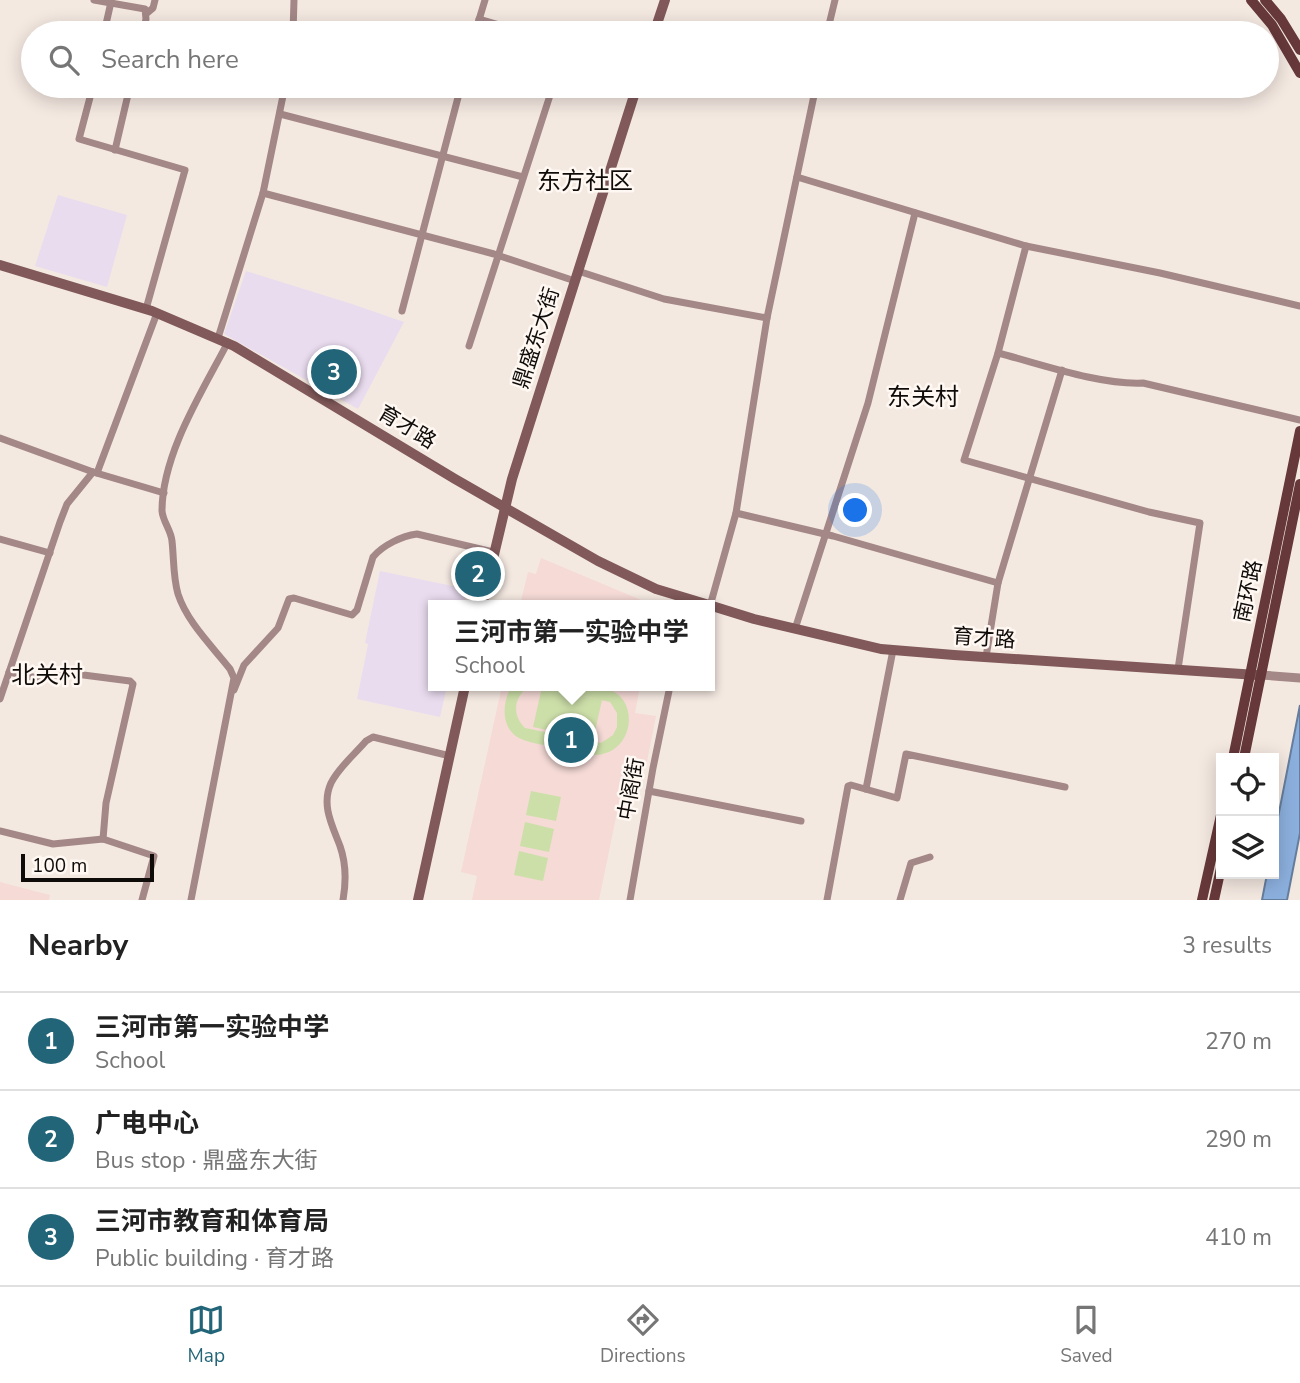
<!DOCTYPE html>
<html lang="en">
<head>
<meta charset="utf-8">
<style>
	body { margin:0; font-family:"Nunito Sans","Noto Sans SC",sans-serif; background:#f6f6f6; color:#222 }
	.controls { position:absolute; right:21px; bottom:21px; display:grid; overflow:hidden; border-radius:0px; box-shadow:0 4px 18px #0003 }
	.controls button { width:63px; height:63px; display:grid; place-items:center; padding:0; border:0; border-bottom:2px solid #e0e0e0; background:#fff; color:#222; font:35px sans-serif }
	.scale { position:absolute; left:21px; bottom:18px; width:133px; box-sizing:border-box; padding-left:7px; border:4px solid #0f0b09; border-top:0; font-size:19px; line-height:24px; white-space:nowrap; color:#0f0b09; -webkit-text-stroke:5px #fef7f2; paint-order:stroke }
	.you { position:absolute; left:856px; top:511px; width:24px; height:24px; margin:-18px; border:5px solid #fff; border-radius:50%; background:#1a73e8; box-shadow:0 0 0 10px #1a73e833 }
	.badge { display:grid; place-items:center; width:46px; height:46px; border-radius:50%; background:#236578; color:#fff; font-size:23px; font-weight:700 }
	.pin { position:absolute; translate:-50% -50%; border:4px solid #fff; box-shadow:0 2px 7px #0006 }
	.popup { position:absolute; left:428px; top:600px; width:287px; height:91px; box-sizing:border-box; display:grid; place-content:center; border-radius:0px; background:#fff; filter:drop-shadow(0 2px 5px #0005); font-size:23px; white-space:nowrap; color:#767676 }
	.popup b { font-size:26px; color:#222 }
	.popup::after { content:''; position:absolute; left:50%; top:100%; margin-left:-14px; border:14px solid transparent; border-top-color:#fff }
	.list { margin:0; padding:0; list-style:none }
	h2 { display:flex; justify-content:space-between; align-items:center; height:91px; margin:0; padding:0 28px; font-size:30px }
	h2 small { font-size:23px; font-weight:400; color:#767676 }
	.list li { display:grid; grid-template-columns:46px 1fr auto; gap:21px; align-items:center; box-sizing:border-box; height:98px; padding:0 28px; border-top:2px solid #e0e0e0 }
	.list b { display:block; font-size:26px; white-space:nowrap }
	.list p { margin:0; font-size:23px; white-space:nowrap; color:#767676 }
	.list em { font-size:23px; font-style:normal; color:#767676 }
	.icon { flex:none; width:38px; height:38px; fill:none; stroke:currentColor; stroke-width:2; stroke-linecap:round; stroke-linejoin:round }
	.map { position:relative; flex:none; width:1300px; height:900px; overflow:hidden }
	.search { position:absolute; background:#fff; box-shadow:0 4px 18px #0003; left:21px; right:21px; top:21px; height:77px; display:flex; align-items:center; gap:18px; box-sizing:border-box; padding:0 24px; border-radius:38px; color:#767676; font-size:26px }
	.sheet { height:385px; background:#fff }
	nav { display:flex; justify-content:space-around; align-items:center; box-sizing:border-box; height:98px; border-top:2px solid #e0e0e0; background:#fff; font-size:19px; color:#767676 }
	nav a { display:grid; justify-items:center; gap:4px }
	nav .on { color:#236578 }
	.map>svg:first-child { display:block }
</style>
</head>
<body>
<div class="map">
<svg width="1300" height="900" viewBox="0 0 1300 900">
	<rect width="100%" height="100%" fill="#f4e9e1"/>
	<g fill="#e9dcef">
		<path d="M 58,195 L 127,215 L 107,287 L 35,266 Z"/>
		<path d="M 246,271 L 352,304 L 404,322 L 358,409 L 224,334 Z"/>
		<path d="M 380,571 L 467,589 L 464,605 L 433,605 L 433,686 L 447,686 L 440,717 L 357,699 L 368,644 L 365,643 Z"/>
	</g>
	<g fill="#f5dad6">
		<path d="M 541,558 L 653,605 L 520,605 L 528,572 L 536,574 Z"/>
		<path d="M 502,686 L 640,686 L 635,713 L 656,716 L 646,767 L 627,764 L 599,900 L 472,900 L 477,876 L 461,872 Z"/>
		<path d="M 0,882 L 50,895 L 49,900 L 0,900 Z"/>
	</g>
	<g fill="#cddfa9">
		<path d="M 512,686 L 530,686 C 514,696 511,714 525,728 L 601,743 L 613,735 L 617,727 L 617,713 L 610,702 L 540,686 C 565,686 611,677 625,703 C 635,723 625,749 603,754 C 592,757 577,751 566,749 C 552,745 532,745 519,738 C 500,728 502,701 512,686 Z"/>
		<path d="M 542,687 L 602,700 L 593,740 L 533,727 Z"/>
		<path d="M 531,791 L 561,797 L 556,821 L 526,815 Z"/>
		<path d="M 525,822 L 554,829 L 549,852 L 520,846 Z"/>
		<path d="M 519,851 L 548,858 L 543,881 L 514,875 Z"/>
	</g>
	<path fill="#8cb0de" stroke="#667e9e" stroke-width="2" d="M 1300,705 L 1300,833 L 1287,900 L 1262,900 L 1267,874 L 1274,874 L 1274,838 Z"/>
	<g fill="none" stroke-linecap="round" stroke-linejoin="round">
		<g stroke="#a48888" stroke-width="7">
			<path d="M 94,0 L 145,9 L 146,19 L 143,33"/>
			<path d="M 147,13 L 153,8 L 155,0"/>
			<path d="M 479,19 L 526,33"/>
			<path d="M 104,33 L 111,2"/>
			<path d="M 293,33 L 294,0"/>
			<path d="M 475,33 L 485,0"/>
			<path d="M 827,33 L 835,0"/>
			<path d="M 93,86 L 79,139 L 185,170 L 146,309"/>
			<path d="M 280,114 L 523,177"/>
			<path d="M 115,150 L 130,86"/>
			<path d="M 797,177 L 1026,246 L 1160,273 L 1300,306"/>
			<path d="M 263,193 L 494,254 L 575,281"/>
			<path d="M 1026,246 L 998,353 L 964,460 L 1149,512 L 1200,523 L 1178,669"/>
			<path d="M 578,271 L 664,299 L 767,318"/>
			<path d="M 402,311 L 461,86"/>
			<path d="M 218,338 L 263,193 L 285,86"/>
			<path d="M 469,346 L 553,86"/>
			<path d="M 998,353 C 1041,364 1099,385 1143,383 L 1300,420"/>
			<path d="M 0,438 L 93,472 L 164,493"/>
			<path d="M 97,473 L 157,313"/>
			<path d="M 736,513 L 833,536 L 998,583"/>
			<path d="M 0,539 L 50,553"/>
			<path d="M 710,606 L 736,513 L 767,318 L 816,86"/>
			<path d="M 795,629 L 868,403 L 915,213"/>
			<path d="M 986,657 L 998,583 L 1062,370"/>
			<path d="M 9,672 L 37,678 L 68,673 L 130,681 L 133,684 L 106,803 L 103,839"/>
			<path d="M 234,690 L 244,665 L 278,628 L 289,599 L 294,598 L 352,615 L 357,610 L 373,557 C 383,545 402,536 417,534 L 493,552"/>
			<path d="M 0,699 L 60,522 L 67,504 L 93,472"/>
			<path d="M 866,789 L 893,650"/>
			<path d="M 649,791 L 801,821"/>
			<path d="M 0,831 L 53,844 L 103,839 L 154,856 L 142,900"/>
			<path d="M 191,900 L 234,678 L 230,669 C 212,646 187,622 178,594 C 173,577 174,559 172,541 C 171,530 163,522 162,511 C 162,454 202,392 228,342"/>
			<path d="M 343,900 C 346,883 346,863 340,846 C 332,825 321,805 331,783 C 339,767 355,754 366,741 L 373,737 L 450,756"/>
			<path d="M 630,900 L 653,768 L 670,686"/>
			<path d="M 827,900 L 848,786 L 851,785 L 897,798 L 906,754 L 1065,787"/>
			<path d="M 900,900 L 911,863 L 930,857"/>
		</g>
		<path stroke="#a48888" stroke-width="9" d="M 1261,675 L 1300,678"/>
		<g stroke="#81595a" stroke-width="10">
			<path d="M 654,33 L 665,0"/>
			<path d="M 0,265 L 152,311 L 234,346 L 455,479 L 598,561 L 656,589 L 709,605"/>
			<path d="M 482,605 L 512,479 L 637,86"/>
			<path d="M 709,605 L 754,619 L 881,649 L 954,655 L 1257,675"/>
			<path d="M 418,900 L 465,686"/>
		</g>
		<g stroke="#66383a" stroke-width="10">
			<path d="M 1251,0 L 1272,25 L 1300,73"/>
			<path d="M 1265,0 L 1281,19 L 1300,50"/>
			<path d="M 1233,758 L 1300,431"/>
			<path d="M 1244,758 L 1300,484"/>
			<path d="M 1202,900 L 1221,815"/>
			<path d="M 1214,900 L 1221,868"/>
		</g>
	</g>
	<g text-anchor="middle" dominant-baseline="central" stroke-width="5" stroke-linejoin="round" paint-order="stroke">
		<g font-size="21" fill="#0f0b09" stroke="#fef7f2">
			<text transform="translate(536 338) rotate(-72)">鼎盛东大街</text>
			<text transform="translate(407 427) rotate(31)">育才路</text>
			<text transform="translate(1248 591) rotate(-78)">南环路</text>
			<text transform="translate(984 638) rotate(4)">育才路</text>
			<text transform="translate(631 789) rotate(-80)">中阁街</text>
		</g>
		<g font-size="24" fill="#0f0b09" stroke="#fef7f2">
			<text x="585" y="181">东方社区</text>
			<text x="923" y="397">东关村</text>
			<text x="47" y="675">北关村</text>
		</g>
	</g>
</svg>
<div class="controls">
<button><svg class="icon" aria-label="locate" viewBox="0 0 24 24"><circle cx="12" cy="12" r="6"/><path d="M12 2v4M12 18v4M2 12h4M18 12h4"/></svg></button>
<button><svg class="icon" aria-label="layers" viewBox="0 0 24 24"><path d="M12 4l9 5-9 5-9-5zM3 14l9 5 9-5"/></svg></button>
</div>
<div class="scale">100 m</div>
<div class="you"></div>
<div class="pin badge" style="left:571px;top:740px">1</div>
<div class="popup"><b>三河市第一实验中学</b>School</div>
<div class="pin badge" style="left:478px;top:574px">2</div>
<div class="pin badge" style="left:334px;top:372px">3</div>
<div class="search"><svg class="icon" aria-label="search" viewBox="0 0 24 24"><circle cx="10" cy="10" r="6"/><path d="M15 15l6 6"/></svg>Search here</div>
</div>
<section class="sheet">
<h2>Nearby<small>3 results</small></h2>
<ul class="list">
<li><span class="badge">1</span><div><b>三河市第一实验中学</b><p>School</p></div><em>270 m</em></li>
<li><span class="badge">2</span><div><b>广电中心</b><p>Bus stop · 鼎盛东大街</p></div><em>290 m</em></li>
<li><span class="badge">3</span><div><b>三河市教育和体育局</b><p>Public building · 育才路</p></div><em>410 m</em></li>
</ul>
</section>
<nav>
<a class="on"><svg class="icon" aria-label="map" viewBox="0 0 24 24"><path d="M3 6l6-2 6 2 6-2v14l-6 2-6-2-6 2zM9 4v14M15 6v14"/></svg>Map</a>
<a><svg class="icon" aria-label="directions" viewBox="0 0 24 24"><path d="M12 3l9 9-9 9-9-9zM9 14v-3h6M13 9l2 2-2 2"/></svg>Directions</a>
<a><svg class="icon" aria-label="saved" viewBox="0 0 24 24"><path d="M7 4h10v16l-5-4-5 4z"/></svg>Saved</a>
</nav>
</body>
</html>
